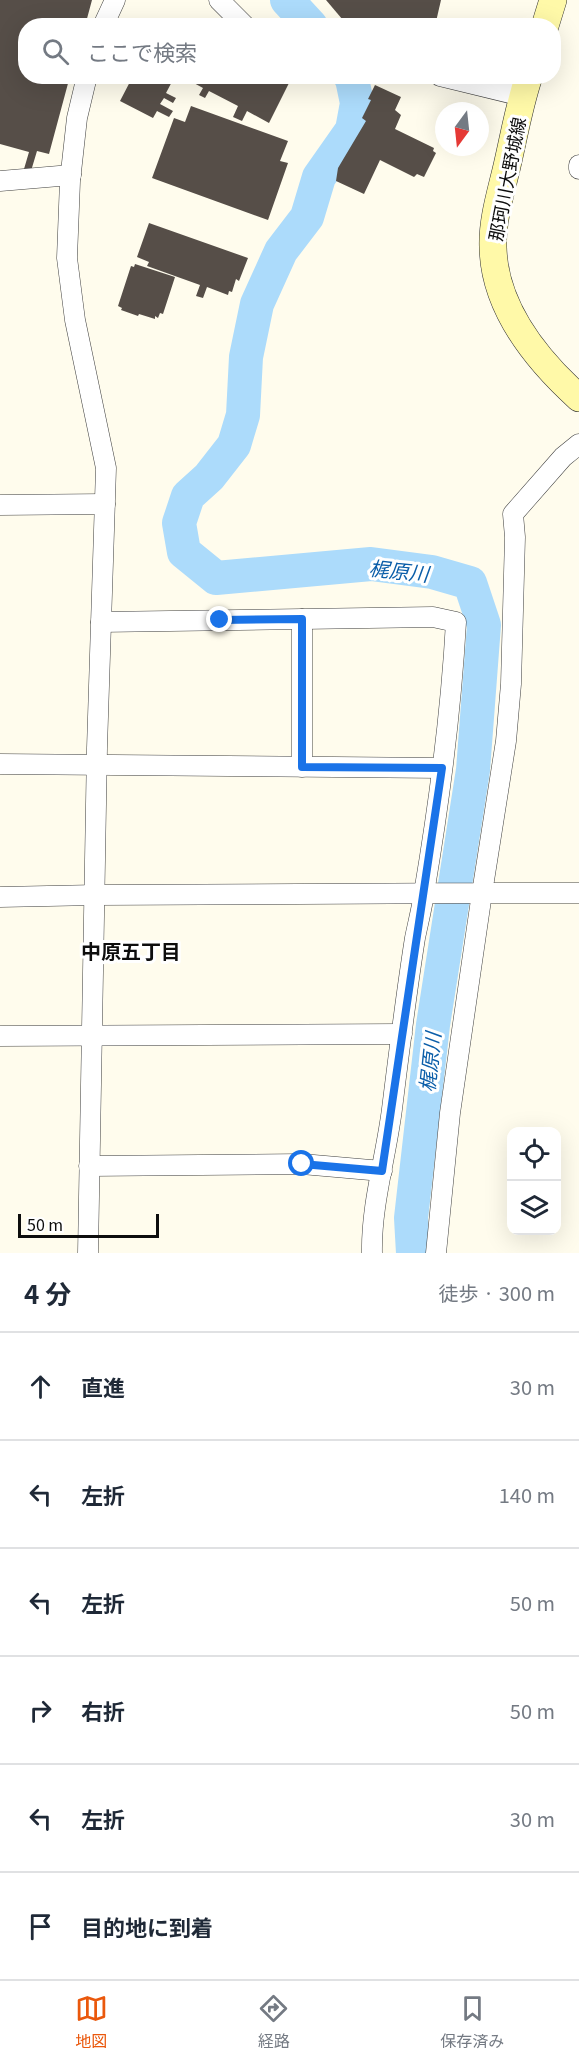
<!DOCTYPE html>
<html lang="ja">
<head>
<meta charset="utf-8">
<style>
	body { margin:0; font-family:Georgia,"Noto Sans JP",serif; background:#f6f6f7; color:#1f2937 }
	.controls { position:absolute; right:18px; bottom:18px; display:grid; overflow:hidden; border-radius:12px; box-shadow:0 6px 24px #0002 }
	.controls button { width:54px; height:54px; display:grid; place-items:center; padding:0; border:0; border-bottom:2px solid #e0e1e3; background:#fff; color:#1f2937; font:30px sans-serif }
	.compass { position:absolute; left:435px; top:102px; width:54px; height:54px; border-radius:50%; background:#fff; box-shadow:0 6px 24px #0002; rotate:195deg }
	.scale { position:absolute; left:18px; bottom:15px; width:141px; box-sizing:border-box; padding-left:6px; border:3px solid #0d0d0d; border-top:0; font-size:16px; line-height:21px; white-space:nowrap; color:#0d0d0d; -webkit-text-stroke:4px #fff; paint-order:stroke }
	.stop { position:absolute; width:18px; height:18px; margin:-14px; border:4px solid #1a73e8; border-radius:50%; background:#fff }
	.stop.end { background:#1a73e8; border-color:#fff; box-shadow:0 2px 6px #0008 }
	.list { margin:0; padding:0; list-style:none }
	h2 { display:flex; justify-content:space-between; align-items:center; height:78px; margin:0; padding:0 24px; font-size:26px }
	h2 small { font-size:20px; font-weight:400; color:#747a83 }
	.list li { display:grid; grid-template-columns:39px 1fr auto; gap:18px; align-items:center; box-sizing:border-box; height:108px; padding:0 24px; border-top:2px solid #e0e1e3 }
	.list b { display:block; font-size:22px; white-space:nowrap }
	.list em { font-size:20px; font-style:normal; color:#747a83 }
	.icon { flex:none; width:33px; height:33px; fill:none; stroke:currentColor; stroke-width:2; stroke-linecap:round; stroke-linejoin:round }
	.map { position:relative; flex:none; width:579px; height:1253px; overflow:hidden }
	.search { position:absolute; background:#fff; box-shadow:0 6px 24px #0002; left:18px; right:18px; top:18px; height:66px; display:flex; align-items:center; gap:15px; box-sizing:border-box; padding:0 21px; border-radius:24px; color:#747a83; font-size:22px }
	.sheet { height:726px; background:#fff }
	nav { display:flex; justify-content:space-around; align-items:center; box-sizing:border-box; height:84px; border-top:2px solid #e0e1e3; background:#fff; font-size:16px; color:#747a83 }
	nav a { display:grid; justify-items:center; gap:3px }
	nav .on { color:#ea580c }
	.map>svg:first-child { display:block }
</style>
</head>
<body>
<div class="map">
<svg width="579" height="1253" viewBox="0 0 579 1253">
	<rect width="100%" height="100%" fill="#fffced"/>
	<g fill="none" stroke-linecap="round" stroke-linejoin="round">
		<g stroke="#acdbfb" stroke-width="34">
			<path d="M 287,0 L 311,26"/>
			<path d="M 350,76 L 352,79 L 357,103 L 352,130 L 319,177 L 307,217 L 281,251 L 257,304 L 246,357 L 243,415 L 234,445 L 209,477 L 188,496 L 179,523 L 184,552 L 216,578 L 371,564 L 432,572 L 470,583 L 484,625 L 473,770 L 433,1025 L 411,1218 L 413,1253"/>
		</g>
	</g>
	<g fill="#564e48">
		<path d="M 0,0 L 92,0 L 85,26 L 26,26 L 26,76 L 70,76 L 49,154 L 37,151 L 31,171 L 24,169 L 29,152 L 0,144 Z"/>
		<path d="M 326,0 L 441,0 L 435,26 L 348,26 Z"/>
		<path d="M 133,76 L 175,76 L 166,93 L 176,98 L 173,103 L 164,98 L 160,104 L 173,111 L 169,117 L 157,111 L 153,118 L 120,101 Z"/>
		<path d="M 181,76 L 276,76 L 289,83 L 269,123 L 247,111 L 242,121 L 233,117 L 238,106 L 209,91 L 205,98 L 199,95 L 203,88 Z"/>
		<path d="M 375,85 L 401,97 L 395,110 L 401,115 L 395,129 L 434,148 L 433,151 L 436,153 L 424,177 L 417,174 L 414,177 L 380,160 L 364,194 L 336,181 L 338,168 L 366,121 L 362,118 L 371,100 L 368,99 Z"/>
		<path d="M 191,106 L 288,141 L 280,161 L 288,163 L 268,220 L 152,178 L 174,118 L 185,122 Z"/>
		<path d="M 149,223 L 248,258 L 239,281 L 236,279 L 232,292 L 229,291 L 228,295 L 207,287 L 203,298 L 196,296 L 200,285 L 147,266 L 149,262 L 137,257 Z"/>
		<path d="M 135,264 L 175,277 L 163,314 L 160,313 L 158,318 L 155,316 L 155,319 L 139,314 L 138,316 L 121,310 L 122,308 L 118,306 L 131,266 L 134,267 Z"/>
	</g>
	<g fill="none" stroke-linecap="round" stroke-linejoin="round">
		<defs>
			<g id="street">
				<path d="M 219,0 L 245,26"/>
				<path d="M 103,26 L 115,0"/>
				<path d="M 87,76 L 77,118 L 70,181 L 67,258 L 75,320 L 106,468 L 97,748 L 88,1253"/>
				<path d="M 440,76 L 522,96"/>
				<path d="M 579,165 L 579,169"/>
				<path d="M 0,181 L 71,175"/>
				<path d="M 0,505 L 105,504"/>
				<path d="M 101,622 L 433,617 L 456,622 C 451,713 439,804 424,893 C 422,908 418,923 415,938 C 406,995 399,1052 392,1109 C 386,1157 371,1205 372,1253"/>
				<path d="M 0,764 L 442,768"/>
				<path d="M 302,767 L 302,619"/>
				<path d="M 0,897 L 96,895 L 482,893 L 506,741 L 511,684 L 515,537 L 513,514 L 563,457 L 579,444"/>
				<path d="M 0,1036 L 402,1034"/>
				<path d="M 89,1166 L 302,1164 L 382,1171"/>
				<path d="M 436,1253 L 450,1113 L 482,893 L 579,893"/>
			</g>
			<g id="secondary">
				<path d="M 545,26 L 553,0"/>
				<path d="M 529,76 C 519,106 514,136 507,166 C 501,192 492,220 493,247 C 494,307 537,360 579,398"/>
			</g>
		</defs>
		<use href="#street" stroke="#404040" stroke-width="21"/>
		<use href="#secondary" stroke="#2f2f2f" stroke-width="28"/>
		<use href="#street" stroke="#fff" stroke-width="20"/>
		<use href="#secondary" stroke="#fff9a8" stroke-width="27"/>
	</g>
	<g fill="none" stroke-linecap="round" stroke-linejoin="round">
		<path stroke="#1a73e8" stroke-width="8" d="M 220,620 L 302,619 L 302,767 L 442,768 L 382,1171 L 302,1164"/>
	</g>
	<g text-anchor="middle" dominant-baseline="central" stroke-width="6" stroke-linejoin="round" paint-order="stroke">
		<g font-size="18" fill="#0d0d0d" stroke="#fff">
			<text transform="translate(506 179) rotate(-79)">那珂川大野城線</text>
		</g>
		<g font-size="20" font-style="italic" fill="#0b5ea9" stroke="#fff">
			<text transform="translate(399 570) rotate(6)">梶原川</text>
			<text transform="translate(429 1062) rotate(-84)">梶原川</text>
		</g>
		<g font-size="20" font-weight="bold" fill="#0d0d0d" stroke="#fff">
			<text x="131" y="950">中原五丁目</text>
		</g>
	</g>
</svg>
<div class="controls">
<button><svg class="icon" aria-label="locate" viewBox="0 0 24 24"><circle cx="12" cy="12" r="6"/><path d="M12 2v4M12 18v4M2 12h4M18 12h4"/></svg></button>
<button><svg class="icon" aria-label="layers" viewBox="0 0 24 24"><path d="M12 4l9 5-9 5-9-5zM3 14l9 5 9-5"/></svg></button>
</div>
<svg class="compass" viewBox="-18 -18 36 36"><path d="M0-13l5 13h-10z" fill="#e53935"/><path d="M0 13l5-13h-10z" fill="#747a83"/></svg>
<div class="scale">50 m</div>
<div class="stop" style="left:302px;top:1164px"></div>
<div class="stop end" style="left:220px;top:620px"></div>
<div class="search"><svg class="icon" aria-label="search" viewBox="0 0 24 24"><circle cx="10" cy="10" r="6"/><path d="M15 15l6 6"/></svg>ここで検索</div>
</div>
<section class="sheet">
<h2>4 分<small>徒歩 · 300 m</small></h2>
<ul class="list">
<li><svg class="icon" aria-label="ahead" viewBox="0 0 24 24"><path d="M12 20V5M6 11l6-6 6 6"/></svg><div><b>直進</b></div><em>30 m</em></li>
<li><svg class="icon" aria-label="left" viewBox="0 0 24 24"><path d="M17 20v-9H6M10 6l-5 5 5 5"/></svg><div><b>左折</b></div><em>140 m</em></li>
<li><svg class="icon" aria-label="left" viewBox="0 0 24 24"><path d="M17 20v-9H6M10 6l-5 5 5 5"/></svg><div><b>左折</b></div><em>50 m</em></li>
<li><svg class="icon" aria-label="right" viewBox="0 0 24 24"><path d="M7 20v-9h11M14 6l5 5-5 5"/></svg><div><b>右折</b></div><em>50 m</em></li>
<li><svg class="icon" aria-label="left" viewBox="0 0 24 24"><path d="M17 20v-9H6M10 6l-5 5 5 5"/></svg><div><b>左折</b></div><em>30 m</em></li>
<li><svg class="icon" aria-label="arrive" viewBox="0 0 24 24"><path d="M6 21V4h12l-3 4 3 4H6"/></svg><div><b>目的地に到着</b></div></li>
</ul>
</section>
<nav>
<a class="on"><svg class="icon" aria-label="map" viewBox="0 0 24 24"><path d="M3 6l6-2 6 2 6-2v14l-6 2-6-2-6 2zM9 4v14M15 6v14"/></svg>地図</a>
<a><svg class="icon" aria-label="directions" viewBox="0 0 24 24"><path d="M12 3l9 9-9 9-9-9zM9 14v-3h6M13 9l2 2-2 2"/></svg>経路</a>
<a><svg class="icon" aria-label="saved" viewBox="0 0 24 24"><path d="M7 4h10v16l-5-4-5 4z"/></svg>保存済み</a>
</nav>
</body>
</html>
